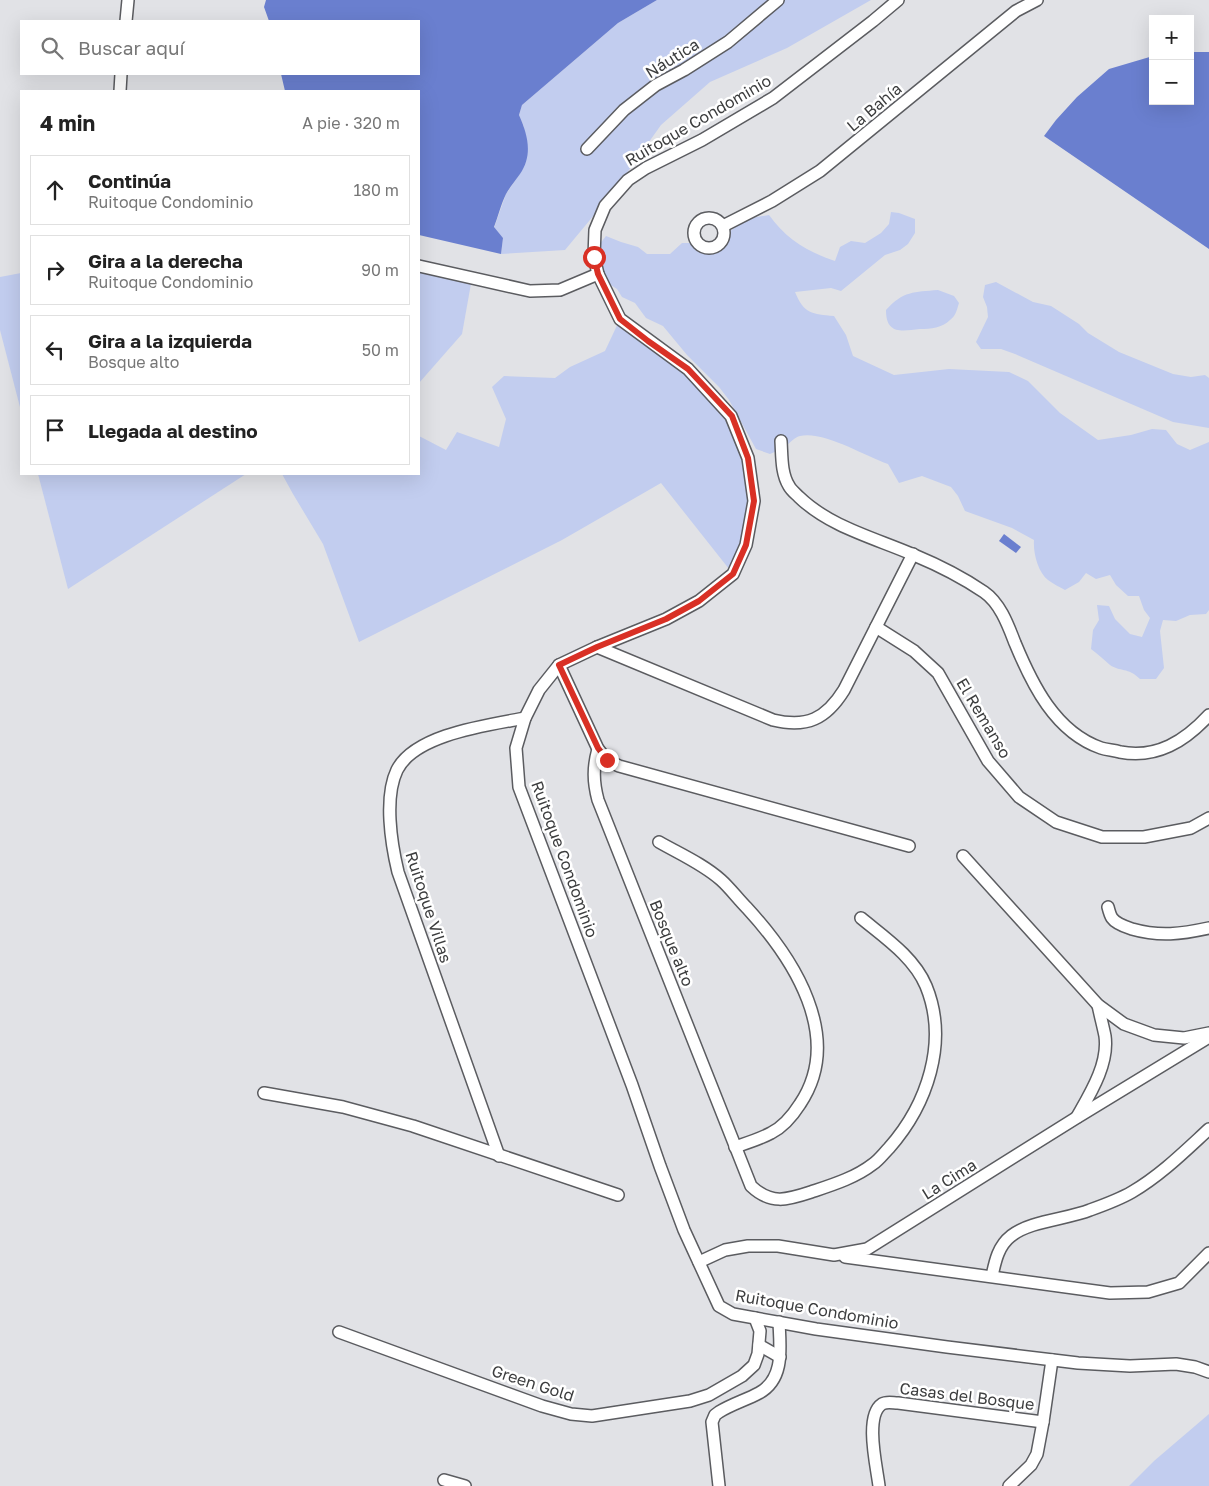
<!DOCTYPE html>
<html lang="es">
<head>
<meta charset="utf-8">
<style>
	body { margin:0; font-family:"Golos Text",sans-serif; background:#f2f2f2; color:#222 }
	.controls { position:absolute; right:15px; top:15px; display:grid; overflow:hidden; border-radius:0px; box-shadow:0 5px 20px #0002 }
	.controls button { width:45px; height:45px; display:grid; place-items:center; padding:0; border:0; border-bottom:1px solid #e0e0e0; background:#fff; color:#222; font:25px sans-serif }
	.stop { position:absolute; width:15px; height:15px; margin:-11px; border:4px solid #d93025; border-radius:50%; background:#fff }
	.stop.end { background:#d93025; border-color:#fff; box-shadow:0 1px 5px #0008 }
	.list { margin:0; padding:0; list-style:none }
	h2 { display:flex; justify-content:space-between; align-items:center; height:65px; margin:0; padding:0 20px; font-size:21px }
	h2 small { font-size:16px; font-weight:400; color:#767676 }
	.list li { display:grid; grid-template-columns:32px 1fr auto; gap:15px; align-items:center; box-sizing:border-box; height:70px; margin:0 10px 10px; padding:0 10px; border:1px solid #e0e0e0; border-radius:0px }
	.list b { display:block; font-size:19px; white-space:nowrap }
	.list p { margin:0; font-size:16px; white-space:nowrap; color:#767676 }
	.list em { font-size:16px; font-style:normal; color:#767676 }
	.icon { flex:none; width:28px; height:28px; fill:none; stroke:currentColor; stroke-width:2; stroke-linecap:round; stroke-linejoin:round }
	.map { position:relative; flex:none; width:1209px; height:1486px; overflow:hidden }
	.search { position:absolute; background:#fff; box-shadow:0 5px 20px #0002; left:20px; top:20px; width:400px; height:55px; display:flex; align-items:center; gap:12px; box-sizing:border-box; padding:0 18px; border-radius:0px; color:#767676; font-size:19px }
	.panel { position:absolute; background:#fff; box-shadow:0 5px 20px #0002; left:20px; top:90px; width:400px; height:385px; border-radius:0px }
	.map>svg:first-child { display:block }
</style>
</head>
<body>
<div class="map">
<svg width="1209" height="1486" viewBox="0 0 1209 1486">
	<rect width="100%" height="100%" fill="#e1e2e6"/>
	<g fill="#c2cdef">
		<path d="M 657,0 L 871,0 L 787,48 L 710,82 L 661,125 L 614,191 L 565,250 L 501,254 L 503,238 L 494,228 L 506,194 L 521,172 L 524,127 L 519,115 L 522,105 L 618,23 Z"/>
		<path d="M 891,212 L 899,213 L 915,219 L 915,233 L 908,244 L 900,250 L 885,255 L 841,291 L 831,288 L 795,292 C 804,314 812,314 834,316 L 846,335 L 853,356 L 894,375 L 949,369 L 1009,372 L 1028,381 L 1060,413 L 1098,440 L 1131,435 L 1152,429 L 1166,430 L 1177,444 L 1190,450 L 1209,442 L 1209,610 L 1206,614 L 1190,615 L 1176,621 L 1163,620 L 1160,631 L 1164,668 L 1156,679 L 1140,679 C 1128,667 1120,672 1110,665 C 1104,660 1098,654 1091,649 L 1093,630 L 1099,620 L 1097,605 L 1109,606 L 1115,619 L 1130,634 L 1142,637 L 1150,618 L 1144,610 L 1139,596 L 1128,596 L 1116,585 L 1110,575 L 1096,579 L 1086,573 L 1079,582 L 1065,590 C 1060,587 1053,584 1048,580 C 1038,572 1033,553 1034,540 L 1012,528 L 965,511 L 958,496 L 951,487 L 922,476 L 899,483 L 888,464 C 864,456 825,431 800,436 C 795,437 791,442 787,445 C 782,449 776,451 770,454 L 756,449 L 729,400 L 719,387 L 687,355 L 663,326 L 646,318 L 635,303 L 622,297 L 617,289 L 606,282 L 600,266 L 599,245 L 606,236 L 621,242 L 638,247 L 647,254 L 670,254 L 682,243 L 705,243 L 718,241 L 745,219 L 769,215 C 786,239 808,252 835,261 L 840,247 L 851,241 L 865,243 L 881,233 L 889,224 Z"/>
		<path d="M 419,263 L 472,278 L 462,334 L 419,383 Z"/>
		<path d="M 21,273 L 21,411 L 0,330 L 0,277 Z"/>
		<path d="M 996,282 L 1033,302 L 1051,306 L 1079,324 L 1088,333 L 1119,352 L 1173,374 L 1191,377 L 1205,375 L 1209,378 L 1209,428 L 1173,422 L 1015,354 L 1001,349 L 981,349 L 976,342 L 988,317 L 987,307 L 983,297 L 985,285 Z"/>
		<path d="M 938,290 L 954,296 L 959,303 C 957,309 956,316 950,320 C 942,328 931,329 920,329 C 902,331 886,335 886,310 C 903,291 914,292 938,290 Z"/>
		<path d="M 620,319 L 688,369 L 731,416 L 754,501 L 733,574 L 661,483 L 562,540 L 359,642 L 323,544 L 293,494 L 282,474 L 419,474 L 419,436 L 446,450 L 457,432 L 499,447 L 506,419 L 492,387 L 504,376 L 555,378 L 570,367 L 605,351 Z"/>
		<path d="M 38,474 L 246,474 L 68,589 Z"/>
		<path d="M 1209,1414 L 1209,1486 L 1129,1486 L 1154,1461 Z"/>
	</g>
	<g fill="#6a7fcf">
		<path d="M 266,0 L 657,0 L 618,23 L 522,105 L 519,115 C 528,135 533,155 520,174 C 515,181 510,187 506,194 C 501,204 498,217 494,227 L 503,238 L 501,254 L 419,235 L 419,91 L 285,91 L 281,74 L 419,74 L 419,21 L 269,21 L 264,7 Z"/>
		<path d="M 1190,52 L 1209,52 L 1209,249 L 1044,136 L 1056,120 L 1077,97 L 1109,69 L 1153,56 L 1153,101 L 1190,101 Z"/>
		<path d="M 1004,534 L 1021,547 L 1016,553 L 999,541 Z"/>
	</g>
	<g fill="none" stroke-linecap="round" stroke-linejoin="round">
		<defs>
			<g id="minor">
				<path d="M 898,0 L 873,21 L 773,98 L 702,140 L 646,168 L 628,180 L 605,206 L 595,230 L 594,257 L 598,274 L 620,319 L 688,369 L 731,416 L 748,458 L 754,501 L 746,545 L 733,574 L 699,601 L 666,619 L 597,647 L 559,665 L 539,690 L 525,718 L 516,748 L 519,787 L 632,1085 L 660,1166 L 684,1230 L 719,1306 L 733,1314 L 816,1329 L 947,1347 L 1078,1363 L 1130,1366 L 1176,1364 L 1195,1367 L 1209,1372"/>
				<path d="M 126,21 L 128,0"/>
				<path d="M 120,91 L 121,74"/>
				<path d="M 587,149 L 624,110 L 656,85 L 684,70 L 728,42 L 778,0"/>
				<circle cx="709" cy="233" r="15"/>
				<path d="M 723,226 L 772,201 L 820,171 L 1016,11 L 1037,0"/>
				<path d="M 419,266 L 530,291 L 560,290 L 598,274"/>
				<path d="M 781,441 C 782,456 781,473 789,486 C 791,490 796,494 799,497 C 830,527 875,538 914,555 C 938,565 962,577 984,592 C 1000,603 1008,625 1015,643 C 1032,684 1055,732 1101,748 C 1107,750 1114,750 1120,752 C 1157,759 1185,741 1209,715"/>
				<path d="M 876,627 L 914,651 L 938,673 L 988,761 L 1019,797 L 1056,822 L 1102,837 L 1144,837 L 1191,828 L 1209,818"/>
				<path d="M 597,647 L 773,720 C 807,728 826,719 844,690 L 913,554"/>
				<path d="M 559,665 L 598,749 L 607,760 L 619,766 L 909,846"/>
				<path d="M 598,749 C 593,767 593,781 598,800 L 751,1186 C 771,1205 787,1200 811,1192 C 832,1185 855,1178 873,1164 C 879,1160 884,1153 889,1148 C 927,1105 949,1042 926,986 C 914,957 884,937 861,918"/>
				<path d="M 659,842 C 680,854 703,864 721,880 C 730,888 738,899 747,908 C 793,958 845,1037 800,1104 C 793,1115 783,1127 771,1133 C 760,1139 747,1143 735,1147"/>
				<path d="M 963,856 L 1098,1005 L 1124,1024 L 1154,1035 L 1184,1038 L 1209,1033"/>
				<path d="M 1108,907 C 1109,911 1110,915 1112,918 C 1116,924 1126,927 1132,929 C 1160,937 1181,934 1209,928"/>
				<path d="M 264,1093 L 343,1107 L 413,1126 L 618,1195"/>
				<path d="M 1077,1117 C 1090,1094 1109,1064 1105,1036 C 1103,1026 1100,1015 1098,1005"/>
				<path d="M 499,1156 L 398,872 C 391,843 384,797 397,770 C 415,734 489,725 525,718"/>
				<path d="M 845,1257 L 1110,1293 L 1148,1292 L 1179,1283 L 1209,1253"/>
				<path d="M 699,1262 L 725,1250 L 748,1246 L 778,1246 L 834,1255 L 867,1249 L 1076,1118 L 1209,1037"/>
				<path d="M 992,1276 C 995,1262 998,1246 1011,1236 C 1029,1221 1068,1219 1090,1210 C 1104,1205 1120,1199 1132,1192 C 1161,1175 1185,1151 1209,1129"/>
				<path d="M 339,1332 L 542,1406 L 571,1414 L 592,1416 L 690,1401 L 709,1395 L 742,1376 L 754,1365 L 758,1354 L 760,1331 L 755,1318"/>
				<path d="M 759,1345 L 780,1357"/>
				<path d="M 444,1480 L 465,1486"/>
				<path d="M 719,1486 L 712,1422 L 715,1415 L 719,1412 C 732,1404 746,1400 759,1393 C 785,1379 780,1347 779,1322"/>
				<path d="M 879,1486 C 877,1468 864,1416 882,1404 C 887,1401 893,1403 898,1403 L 1043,1422"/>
				<path d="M 1009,1486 L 1031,1465 L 1037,1454 L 1043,1422 L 1052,1360"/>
			</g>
		</defs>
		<use href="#minor" stroke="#5b5c60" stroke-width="14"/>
		<use href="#minor" stroke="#fff" stroke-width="11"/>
	</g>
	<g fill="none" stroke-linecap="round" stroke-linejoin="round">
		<path stroke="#d93025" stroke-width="6" d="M 594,257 L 598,274 L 620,319 L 648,341 L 688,369 L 732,416 L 748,458 L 754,501 L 746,545 L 733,574 L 699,601 L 666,619 L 597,647 L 559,665 L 598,748 L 607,760"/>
	</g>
	<g text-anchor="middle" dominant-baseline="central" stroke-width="5" stroke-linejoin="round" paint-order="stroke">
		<g font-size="16" fill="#3c3d3e" stroke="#fff">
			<text transform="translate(672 58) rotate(-32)">Náutica</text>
			<text transform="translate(874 107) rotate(-40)">La Bahía</text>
			<text transform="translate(698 120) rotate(-30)">Ruitoque Condominio</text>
			<text transform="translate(984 718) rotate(59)">El Remanso</text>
			<text transform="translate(565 859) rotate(70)">Ruitoque Condominio</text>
			<text transform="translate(429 907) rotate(72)">Ruitoque Villas</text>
			<text transform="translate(672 943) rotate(68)">Bosque alto</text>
			<text transform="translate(949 1179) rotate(-32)">La Cima</text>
			<text transform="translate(817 1309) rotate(10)">Ruitoque Condominio</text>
			<text transform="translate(533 1383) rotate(18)">Green Gold</text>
			<text transform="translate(967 1396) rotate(7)">Casas del Bosque</text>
		</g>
	</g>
</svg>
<div class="controls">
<button>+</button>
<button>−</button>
</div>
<div class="stop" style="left:594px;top:257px"></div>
<div class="stop end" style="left:607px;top:760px"></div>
<div class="search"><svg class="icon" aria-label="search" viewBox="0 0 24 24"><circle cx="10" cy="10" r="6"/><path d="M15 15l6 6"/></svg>Buscar aquí</div>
<section class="panel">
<h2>4 min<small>A pie · 320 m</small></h2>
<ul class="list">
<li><svg class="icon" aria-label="ahead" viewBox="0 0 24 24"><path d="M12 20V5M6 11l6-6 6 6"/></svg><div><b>Continúa</b><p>Ruitoque Condominio</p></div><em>180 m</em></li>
<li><svg class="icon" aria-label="right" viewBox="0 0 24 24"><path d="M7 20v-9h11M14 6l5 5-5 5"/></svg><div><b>Gira a la derecha</b><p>Ruitoque Condominio</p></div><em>90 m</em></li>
<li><svg class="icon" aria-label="left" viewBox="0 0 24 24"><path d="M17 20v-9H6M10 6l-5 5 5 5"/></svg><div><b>Gira a la izquierda</b><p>Bosque alto</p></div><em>50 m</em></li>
<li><svg class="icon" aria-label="arrive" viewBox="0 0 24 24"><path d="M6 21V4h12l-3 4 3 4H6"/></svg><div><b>Llegada al destino</b></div></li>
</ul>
</section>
</div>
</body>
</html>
